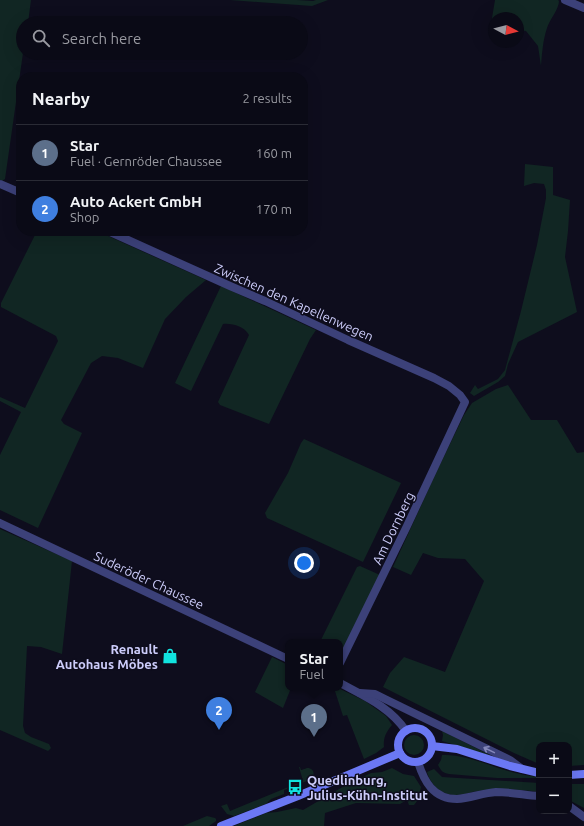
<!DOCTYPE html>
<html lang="en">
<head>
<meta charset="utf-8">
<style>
	body { margin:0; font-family:Ubuntu,sans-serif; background:#13131f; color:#f1f3f6 }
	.controls { position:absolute; right:12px; bottom:12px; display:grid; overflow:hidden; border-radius:8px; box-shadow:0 4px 16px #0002 }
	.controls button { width:36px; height:36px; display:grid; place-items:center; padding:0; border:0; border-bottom:1px solid #2a2b35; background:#0a0a16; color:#f1f3f6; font:20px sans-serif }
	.compass { position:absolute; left:488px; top:12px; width:36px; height:36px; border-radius:50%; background:#0a0a16; box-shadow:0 4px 16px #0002; rotate:97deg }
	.you { position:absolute; left:304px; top:563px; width:14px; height:14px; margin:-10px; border:3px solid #fff; border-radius:50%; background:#1a73e8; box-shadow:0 0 0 6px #1a73e833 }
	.badge { display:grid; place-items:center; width:26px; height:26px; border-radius:50%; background:#11e3df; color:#fff; font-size:13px; font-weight:700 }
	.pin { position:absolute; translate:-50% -33px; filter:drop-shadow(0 1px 2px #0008) }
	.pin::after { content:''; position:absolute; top:21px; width:14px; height:12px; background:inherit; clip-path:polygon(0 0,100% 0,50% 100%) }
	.popup { position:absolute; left:285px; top:639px; width:58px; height:52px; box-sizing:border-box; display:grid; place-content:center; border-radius:8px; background:#0a0a16; filter:drop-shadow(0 1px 3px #0005); font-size:13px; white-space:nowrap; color:#999aa1 }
	.popup b { font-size:15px; color:#f1f3f6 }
	.popup::after { content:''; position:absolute; left:50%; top:100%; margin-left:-8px; border:8px solid transparent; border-top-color:#0a0a16 }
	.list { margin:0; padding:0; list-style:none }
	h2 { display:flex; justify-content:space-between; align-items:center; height:52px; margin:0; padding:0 16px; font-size:17px }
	h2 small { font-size:13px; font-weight:400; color:#999aa1 }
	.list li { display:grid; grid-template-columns:26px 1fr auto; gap:12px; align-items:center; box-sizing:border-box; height:56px; padding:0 16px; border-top:1px solid #2a2b35 }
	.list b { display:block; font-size:15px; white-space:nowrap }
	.list p { margin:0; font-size:13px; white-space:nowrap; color:#999aa1 }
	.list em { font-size:13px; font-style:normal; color:#999aa1 }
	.icon { flex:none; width:22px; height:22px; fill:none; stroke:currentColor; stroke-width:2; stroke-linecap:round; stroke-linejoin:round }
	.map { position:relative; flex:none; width:584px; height:826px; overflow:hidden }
	.search { position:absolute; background:#0a0a16; box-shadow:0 4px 16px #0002; left:16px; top:16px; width:292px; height:44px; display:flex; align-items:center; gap:10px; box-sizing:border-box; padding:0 14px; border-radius:22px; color:#999aa1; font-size:15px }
	.panel { position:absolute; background:#0a0a16; box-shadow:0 4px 16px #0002; left:16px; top:72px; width:292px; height:164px; border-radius:16px }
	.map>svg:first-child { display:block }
</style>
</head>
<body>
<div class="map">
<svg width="584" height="826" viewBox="0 0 584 826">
	<rect width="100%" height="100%" fill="#0e0d1d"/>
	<g fill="#112623">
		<path d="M 0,0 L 31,0 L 28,23 L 23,23 L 23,53 L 5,179 L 2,181 L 0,180 Z"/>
		<path d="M 230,0 L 297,0 L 313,1 L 316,0 L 328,0 L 312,6 Z"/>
		<path d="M 495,0 L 558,0 L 559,1 C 559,9 550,19 547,28 C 543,40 542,53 541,66 L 538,46 L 526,31 L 518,30 L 518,18 L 494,18 L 494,30 L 491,24 Z"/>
		<path d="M 525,164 L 553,167 L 553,195 L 570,200 L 568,231 L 565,257 L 577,312 L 518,342 L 508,364 L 505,376 L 498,382 L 474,396 L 470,393 L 475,385 L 478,389 L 498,379 L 505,370 L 521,311 L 537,245 L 546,198 L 546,190 L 544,184 L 534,183 L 524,186 Z"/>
		<path d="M 37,231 L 97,231 L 206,280 L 186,297 L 165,319 L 143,368 L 118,358 L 102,356 L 91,363 L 61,420 L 64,424 L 82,433 L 38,528 L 0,510 L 0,455 L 21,412 L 0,401 L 0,397 L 25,408 L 58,341 L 56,336 L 1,307 L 1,303 Z"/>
		<path d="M 221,286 L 316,330 L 310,339 L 269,424 L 220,405 L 218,402 L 249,335 C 244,326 232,323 223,324 L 191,391 L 175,383 Z"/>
		<path d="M 508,385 L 531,420 L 557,420 L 577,453 L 584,452 L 584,765 L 569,766 L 569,745 L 539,745 L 539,764 L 514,753 L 383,687 L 390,673 L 404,657 L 445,672 L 484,581 L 465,559 L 438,558 L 423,553 L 411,575 L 393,567 L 436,473 L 464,415 L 472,403 L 496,389 Z"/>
		<path d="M 304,439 L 401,483 L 363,562 L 267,518 L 265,513 L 288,473 L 301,443 Z"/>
		<path d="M 0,529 L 72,561 L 62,654 L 41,647 L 27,646 L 23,726 L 25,733 L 31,737 L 49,744 L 51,748 L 48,751 L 0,730 Z"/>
		<path d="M 360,566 L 380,575 L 340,655 L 340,642 L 320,642 L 357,567 Z"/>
		<path d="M 272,657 L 288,665 L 288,688 L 291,688 L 283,708 L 255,692 Z"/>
		<path d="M 334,688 L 338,688 L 365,701 L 386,716 L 392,725 C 386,732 383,738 384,747 L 376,753 L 364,759 L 347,715 L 343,716 Z"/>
		<path d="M 442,731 L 494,757 L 442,741 L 443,735 Z"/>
		<circle cx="414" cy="745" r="10"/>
		<path d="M 442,755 C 465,754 487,765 508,771 C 518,774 529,776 539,777 L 539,778 L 497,778 L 449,774 C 443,773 441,771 438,765 L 441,760 Z"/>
		<path d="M 299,767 L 300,767 L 301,770 C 302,770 307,768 307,768 C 314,768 315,774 312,779 L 284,790 L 284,794 L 271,799 L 266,804 L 234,816 L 227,814 L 221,806 L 227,804 L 230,811 L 303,781 Z"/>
		<path d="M 392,768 L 403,774 L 414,776 L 421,787 L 418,800 L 414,805 L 409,805 L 407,800 L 400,804 L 356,803 L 325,813 L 324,826 L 234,826 L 266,813 L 277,812 L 296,808 L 303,810 L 346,785 L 371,773 L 382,772 Z"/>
		<path d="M 434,769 L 442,777 L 539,783 L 539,792 C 525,790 510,789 496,789 C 490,790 484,790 478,791 C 470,792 464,795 456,795 C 442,795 431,786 427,772 Z"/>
		<path d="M 569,784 L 584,784 L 584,808 L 569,800 Z"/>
		<path d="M 207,816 L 215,818 L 216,819 L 216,821 L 209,826 L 183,826 Z"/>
	</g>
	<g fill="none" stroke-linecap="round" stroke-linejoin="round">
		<g stroke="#3c4179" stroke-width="8">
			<path d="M 565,0 L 584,8"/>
			<path d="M 0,184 L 21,193"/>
			<path d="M 108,231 L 230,286 L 265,301 L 348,340 L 434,378 L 449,386 L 460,395 L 465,402 L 407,526 L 340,663"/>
			<path d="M 418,762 C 424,781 433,799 457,799 C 470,798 483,793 496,792 C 510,792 525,795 539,796"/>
			<path d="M 569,806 L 584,817"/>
		</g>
		<g stroke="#3c4179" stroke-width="8">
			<path d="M 0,523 L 288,659"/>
			<path d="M 340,683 C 364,696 390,707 406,731"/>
			<path d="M 360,693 L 375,694 L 385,699 L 510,760 L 522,769"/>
		</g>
		<g stroke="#6b78f4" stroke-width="8">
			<circle cx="415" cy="745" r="17"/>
			<path d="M 432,746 L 457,749 L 510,766 L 539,773"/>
			<path d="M 569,775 L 584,774"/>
			<path d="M 221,826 L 298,796 L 400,753"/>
		</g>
	</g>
	<defs><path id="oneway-shaft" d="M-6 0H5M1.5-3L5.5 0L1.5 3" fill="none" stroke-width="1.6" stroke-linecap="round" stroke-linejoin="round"/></defs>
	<use stroke="#8487ba" href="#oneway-shaft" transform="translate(489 750) rotate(-154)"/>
	<defs>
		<symbol id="shop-bare" viewBox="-9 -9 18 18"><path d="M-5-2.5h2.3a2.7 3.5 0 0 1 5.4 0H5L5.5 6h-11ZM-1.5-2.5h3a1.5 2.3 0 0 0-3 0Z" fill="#11e3df" stroke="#0e0d1d" stroke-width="2.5" paint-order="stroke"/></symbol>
		<symbol id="bus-bare" viewBox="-9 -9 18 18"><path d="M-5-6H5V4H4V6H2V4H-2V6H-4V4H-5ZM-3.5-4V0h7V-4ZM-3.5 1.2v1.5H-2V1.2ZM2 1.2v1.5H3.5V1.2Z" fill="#11e3df" stroke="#0e0d1d" stroke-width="2.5" paint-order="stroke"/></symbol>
	</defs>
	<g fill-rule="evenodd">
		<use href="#shop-bare" x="159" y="645" width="22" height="22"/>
		<use href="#bus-bare" x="284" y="776" width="22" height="22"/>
	</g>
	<g text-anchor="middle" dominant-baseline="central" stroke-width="3" stroke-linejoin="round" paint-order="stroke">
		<g font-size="13" fill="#cdcdfb" stroke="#0e0d1d">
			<text transform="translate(294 302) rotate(24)">Zwischen den Kapellenwegen</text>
			<text transform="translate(393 528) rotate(-64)">Am Dornberg</text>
			<text transform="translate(149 580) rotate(25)">Suderöder Chaussee</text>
		</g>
		<g font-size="13" font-weight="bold" fill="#cdcdfb" stroke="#0e0d1d" text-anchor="end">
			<text x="158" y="649">Renault<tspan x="158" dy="15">Autohaus Möbes</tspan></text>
			<text x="307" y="780" text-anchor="start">Quedlinburg,<tspan x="307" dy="15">Julius-Kühn-Institut</tspan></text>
		</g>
	</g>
</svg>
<div class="controls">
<button>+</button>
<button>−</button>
</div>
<svg class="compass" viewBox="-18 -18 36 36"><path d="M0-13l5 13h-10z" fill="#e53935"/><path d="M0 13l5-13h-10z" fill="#999aa1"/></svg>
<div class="you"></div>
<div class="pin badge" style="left:314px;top:737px;background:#5c6f8a">1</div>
<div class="popup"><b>Star</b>Fuel</div>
<div class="pin badge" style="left:219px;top:730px;background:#3f7fe0">2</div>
<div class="search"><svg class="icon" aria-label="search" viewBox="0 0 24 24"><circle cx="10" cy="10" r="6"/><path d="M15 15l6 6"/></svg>Search here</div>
<section class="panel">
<h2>Nearby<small>2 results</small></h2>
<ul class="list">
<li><span class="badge" style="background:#5c6f8a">1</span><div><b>Star</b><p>Fuel · Gernröder Chaussee</p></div><em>160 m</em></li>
<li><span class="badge" style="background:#3f7fe0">2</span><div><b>Auto Ackert GmbH</b><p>Shop</p></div><em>170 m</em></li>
</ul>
</section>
</div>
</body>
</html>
